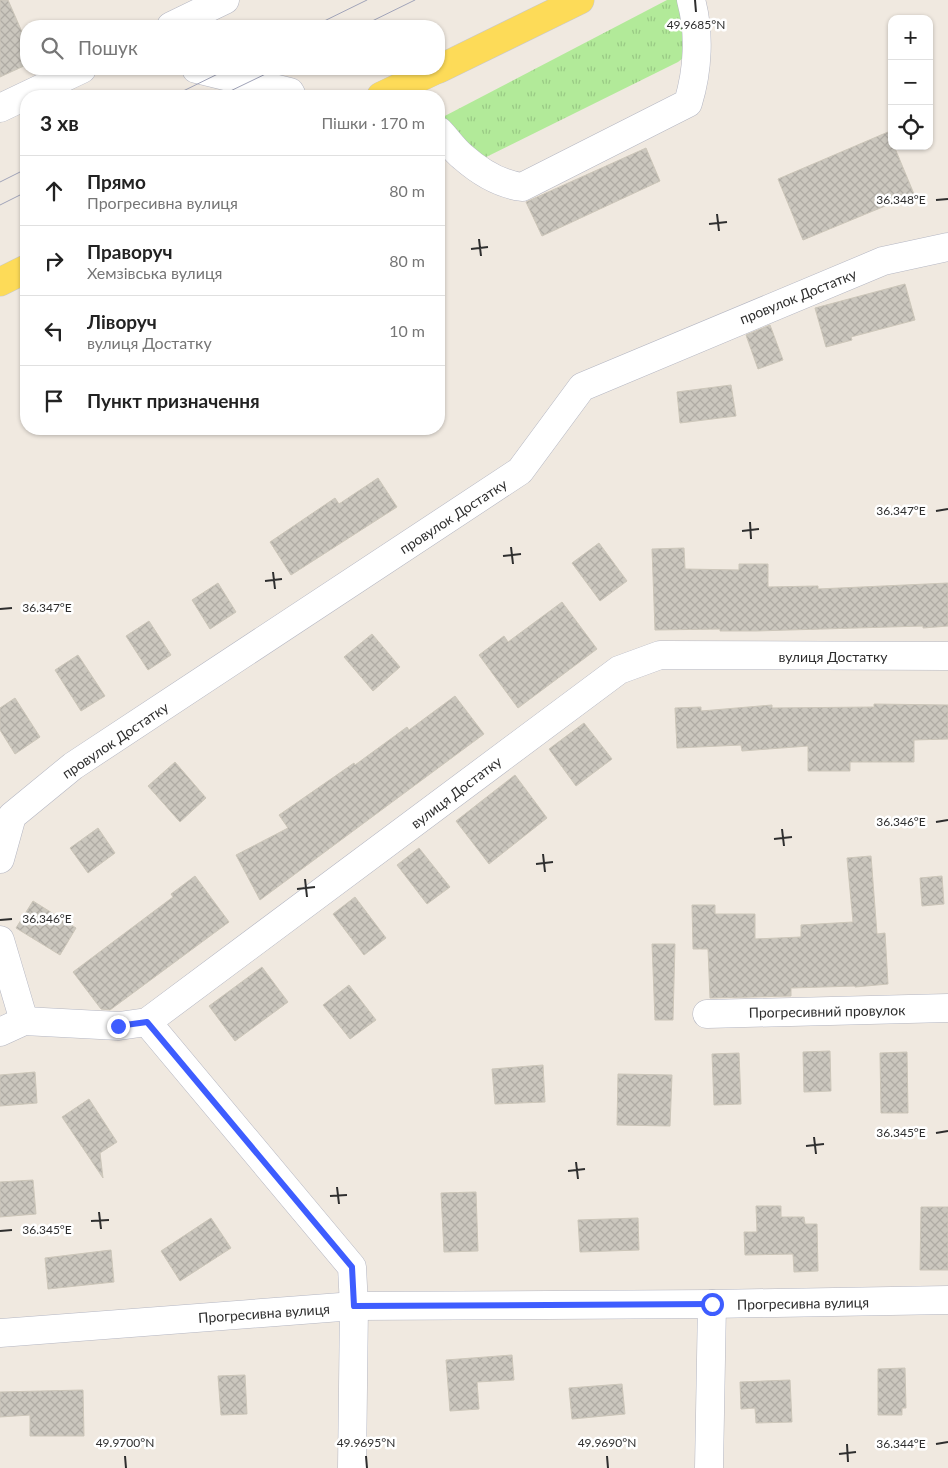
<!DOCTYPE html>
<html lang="uk">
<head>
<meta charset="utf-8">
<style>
	body { margin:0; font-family:Lato,sans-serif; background:#f2f2f2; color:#222 }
	.controls { position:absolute; right:15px; top:15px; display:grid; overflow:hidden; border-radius:10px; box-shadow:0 1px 4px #0004 }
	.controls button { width:45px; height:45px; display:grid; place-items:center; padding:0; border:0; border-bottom:1px solid #e0e0e0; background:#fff; color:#222; font:25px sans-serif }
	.stop { position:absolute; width:15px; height:15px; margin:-11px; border:4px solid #3e5dff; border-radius:50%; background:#fff }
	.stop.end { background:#3e5dff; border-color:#fff; box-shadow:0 1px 5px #0008 }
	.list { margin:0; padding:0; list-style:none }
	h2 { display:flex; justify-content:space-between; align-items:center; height:65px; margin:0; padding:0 20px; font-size:21px }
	h2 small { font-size:16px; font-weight:400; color:#767676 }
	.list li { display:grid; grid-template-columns:32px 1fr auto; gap:15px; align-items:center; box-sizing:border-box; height:70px; padding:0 20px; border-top:1px solid #e0e0e0 }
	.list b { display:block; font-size:19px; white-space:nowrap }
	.list p { margin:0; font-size:16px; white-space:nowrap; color:#767676 }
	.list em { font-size:16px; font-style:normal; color:#767676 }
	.icon { flex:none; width:28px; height:28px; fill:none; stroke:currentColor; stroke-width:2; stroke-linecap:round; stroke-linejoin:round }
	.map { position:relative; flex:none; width:948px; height:1468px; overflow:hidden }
	.search { position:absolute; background:#fff; box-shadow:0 1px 4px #0004; left:20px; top:20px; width:425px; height:55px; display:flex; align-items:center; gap:12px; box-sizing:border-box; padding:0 18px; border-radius:20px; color:#767676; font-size:19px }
	.panel { position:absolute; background:#fff; box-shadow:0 1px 4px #0004; left:20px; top:90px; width:425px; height:345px; border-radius:20px }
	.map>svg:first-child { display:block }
</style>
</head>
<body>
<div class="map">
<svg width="948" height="1468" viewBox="0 0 948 1468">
	<defs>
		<pattern id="grass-tufts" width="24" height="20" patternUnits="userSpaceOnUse" patternTransform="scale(1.25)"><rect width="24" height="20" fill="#b2ea99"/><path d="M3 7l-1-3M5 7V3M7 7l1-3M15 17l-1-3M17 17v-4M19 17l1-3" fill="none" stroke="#99c984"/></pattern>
		<pattern id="building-cross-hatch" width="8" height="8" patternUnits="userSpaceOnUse" patternTransform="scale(1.25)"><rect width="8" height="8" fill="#cbc7be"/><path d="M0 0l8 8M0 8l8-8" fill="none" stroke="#afaba4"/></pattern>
	</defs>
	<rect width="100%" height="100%" fill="#f0e9e0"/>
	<path fill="url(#grass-tufts)" d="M 667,0 L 691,0 L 697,47 L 678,62 L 472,164 L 439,119 Z"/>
	<g fill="url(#building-cross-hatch)" stroke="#ccc6b9">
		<path d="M 0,0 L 8,0 L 26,41 L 26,65 L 0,77 Z"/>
		<path d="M 888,132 L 892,141 L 892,146 L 894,146 L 914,194 L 803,240 L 778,179 Z"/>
		<path d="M 646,148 L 660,181 L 542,236 L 526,202 Z"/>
		<path d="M 905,284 L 915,320 L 851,337 L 852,340 L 826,347 L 815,308 Z"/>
		<path d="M 770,325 L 783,360 L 758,369 L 746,335 Z"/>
		<path d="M 731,385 L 736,416 L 680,423 L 677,392 Z"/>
		<path d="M 378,478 L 397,507 L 291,575 L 270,542 L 335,498 L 339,504 Z"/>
		<path d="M 599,543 L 627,581 L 600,601 L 572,563 Z"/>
		<path d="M 684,548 L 685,569 L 739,570 L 739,564 L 768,564 L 768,587 L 818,586 L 818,589 L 948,583 L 948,626 L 923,628 L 923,626 L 756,631 L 720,631 L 720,629 L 655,630 L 652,549 Z"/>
		<path d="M 218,583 L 236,612 L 210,629 L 192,600 Z"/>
		<path d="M 562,602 L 597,649 L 518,708 L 479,655 L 504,636 L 508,642 Z"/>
		<path d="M 149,621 L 171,655 L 148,670 L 126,636 Z"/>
		<path d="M 372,634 L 400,667 L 373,691 L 344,657 Z"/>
		<path d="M 78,655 L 105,696 L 81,711 L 55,670 Z"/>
		<path d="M 455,696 L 484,734 L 260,900 L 236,855 L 288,828 L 279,815 L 354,763 L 355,765 L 407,727 L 409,730 Z"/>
		<path d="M 15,698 L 40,737 L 15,754 L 0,730 L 0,708 Z"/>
		<path d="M 874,704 L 948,705 L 948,739 L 914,740 L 914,762 L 850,762 L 850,771 L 808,771 L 808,746 L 742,751 L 741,745 L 677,748 L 675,708 L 701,707 L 701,711 L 772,705 L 772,708 L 874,707 Z"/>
		<path d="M 584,723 L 612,759 L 576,786 L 549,749 Z"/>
		<path d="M 175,762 L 206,798 L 180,822 L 148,786 Z"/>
		<path d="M 515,775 L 547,818 L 489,864 L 456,821 Z"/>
		<path d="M 98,828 L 115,853 L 88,873 L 70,848 Z"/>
		<path d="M 419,848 L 450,887 L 427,904 L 397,865 Z"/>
		<path d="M 871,856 L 877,934 L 885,933 L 888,984 L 855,987 L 855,986 L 791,988 L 791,996 L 710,998 L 708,949 L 693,949 L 692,905 L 715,905 L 715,914 L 755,914 L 755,939 L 801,937 L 801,925 L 853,922 L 847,858 Z"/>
		<path d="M 195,876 L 229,922 L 110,1010 L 101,1009 L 73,972 L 173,897 L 171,894 Z"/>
		<path d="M 942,876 L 944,904 L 922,906 L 920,878 Z"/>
		<path d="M 355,897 L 386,938 L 364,955 L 333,914 Z"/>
		<path d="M 33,901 L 76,928 L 60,955 L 16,928 Z"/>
		<path d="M 652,944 L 675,944 L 673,1020 L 655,1020 Z"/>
		<path d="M 262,967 L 288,1002 L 235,1041 L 209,1006 Z"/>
		<path d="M 349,985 L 376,1020 L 350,1039 L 323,1005 Z"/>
		<path d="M 830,1051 L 831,1091 L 804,1092 L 803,1052 Z"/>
		<path d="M 907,1052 L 908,1113 L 881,1113 L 880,1053 Z"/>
		<path d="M 739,1053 L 741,1104 L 714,1105 L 712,1054 Z"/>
		<path d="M 543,1065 L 545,1102 L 495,1104 L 492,1069 Z"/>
		<path d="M 35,1072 L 37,1103 L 0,1106 L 0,1075 Z"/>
		<path d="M 618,1074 L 672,1075 L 670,1126 L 617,1125 Z"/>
		<path d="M 89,1099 L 117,1142 L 100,1153 L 103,1178 L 62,1117 Z"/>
		<path d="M 33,1180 L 36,1214 L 0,1217 L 0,1182 Z"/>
		<path d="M 476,1192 L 478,1251 L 444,1252 L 441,1193 Z"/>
		<path d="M 756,1206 L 781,1206 L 781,1217 L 804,1217 L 805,1224 L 817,1224 L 818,1271 L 794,1272 L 793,1254 L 745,1255 L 744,1232 L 757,1232 Z"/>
		<path d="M 921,1207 L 948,1207 L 948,1270 L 920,1270 Z"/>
		<path d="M 211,1218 L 231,1248 L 180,1281 L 161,1251 Z"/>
		<path d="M 638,1218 L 639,1250 L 580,1252 L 578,1220 Z"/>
		<path d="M 111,1250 L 114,1282 L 48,1289 L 45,1258 Z"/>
		<path d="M 512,1355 L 514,1380 L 477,1382 L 479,1409 L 450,1411 L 446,1360 Z"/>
		<path d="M 905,1368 L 906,1408 L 902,1408 L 902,1415 L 878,1415 L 878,1369 Z"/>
		<path d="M 245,1375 L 247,1414 L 221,1415 L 218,1376 Z"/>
		<path d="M 790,1380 L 792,1422 L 756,1423 L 755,1408 L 741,1409 L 740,1382 Z"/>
		<path d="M 622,1384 L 625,1414 L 572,1419 L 569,1388 Z"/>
		<path d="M 83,1390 L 84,1436 L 30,1436 L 30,1415 L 0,1417 L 0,1392 Z"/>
	</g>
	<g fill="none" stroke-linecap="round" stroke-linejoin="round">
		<defs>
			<g id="minor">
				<path d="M 171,26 L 225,0"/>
				<path d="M 196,69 L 290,92 L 292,96"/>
				<path d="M 0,108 L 82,69"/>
				<path d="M 439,131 C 447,139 454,150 463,157 C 480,172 500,184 522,187 L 688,103 C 698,70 700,33 691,0"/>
				<path d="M 0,859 L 12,816 L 73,766 L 520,471 L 582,387 L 883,261 L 948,247"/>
				<path d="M 0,940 L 24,1021"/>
				<path d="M 707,1014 L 948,1008"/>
				<path d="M 147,1022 L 352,1267 L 354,1306 L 352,1468"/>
				<path d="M 0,1032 L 24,1021 L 119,1026 L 147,1022 L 619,670 L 660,655 L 948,656"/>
				<path d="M 0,1333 L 354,1306 L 712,1304 L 948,1300"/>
				<path d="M 709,1468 L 712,1304"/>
			</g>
			<g id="major">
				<path d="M 439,69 L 580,0"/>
				<path d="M 381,96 L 438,69"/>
				<path d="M 0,282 L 26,269"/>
			</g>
		</defs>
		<use href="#minor" stroke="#b4b6c2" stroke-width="29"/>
		<use href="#major" stroke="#c9c9c9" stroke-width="29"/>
		<use href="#minor" stroke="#fff" stroke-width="28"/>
		<use href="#major" stroke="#fddb58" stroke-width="28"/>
		<g stroke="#a1a4b9" stroke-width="1">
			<path d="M 314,26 L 367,0"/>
			<path d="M 362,26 L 415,0"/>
			<path d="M 173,96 L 228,69"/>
			<path d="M 220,96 L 276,69"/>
			<path d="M 0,182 L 26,169"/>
			<path d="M 0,205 L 26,192"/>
		</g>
	</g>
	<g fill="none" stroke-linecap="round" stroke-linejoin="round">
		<path stroke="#3e5dff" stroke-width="6" d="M 118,1026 L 147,1022 L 352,1267 L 354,1306 L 712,1304"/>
	</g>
	<path fill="none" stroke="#2e2e2e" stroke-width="2" d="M 695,0 L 696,12M 936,200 L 948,199M 717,214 L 719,231M 709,224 L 727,222M 479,239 L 481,256M 471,249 L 488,247M 936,511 L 948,509M 750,522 L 751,539M 742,531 L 759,529M 511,547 L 513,564M 503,556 L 521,554M 273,572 L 275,589M 265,581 L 282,579M 0,609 L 12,608M 936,822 L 948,820M 782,829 L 784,846M 774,839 L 792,837M 543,854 L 545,872M 536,864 L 553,862M 305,879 L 307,897M 297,889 L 315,887M 0,920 L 12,919M 936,1133 L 948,1131M 814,1137 L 816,1154M 806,1146 L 824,1144M 576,1162 L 578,1179M 568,1171 L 585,1169M 337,1187 L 339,1204M 330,1196 L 347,1195M 99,1212 L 101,1229M 91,1221 L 109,1220M 0,1231 L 12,1230M 847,1444 L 848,1462M 936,1444 L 948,1442M 839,1454 L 856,1452M 125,1456 L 126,1468M 366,1456 L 367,1468M 607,1456 L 608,1468"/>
	<g text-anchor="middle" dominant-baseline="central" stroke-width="5" stroke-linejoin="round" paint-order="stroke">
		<g font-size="14" fill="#2e2e2e" stroke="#fff">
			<text transform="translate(798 296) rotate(-22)">провулок Достатку</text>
			<text transform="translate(453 516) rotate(-33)">провулок Достатку</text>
			<text x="833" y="656">вулиця Достатку</text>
			<text transform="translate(115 740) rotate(-34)">провулок Достатку</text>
			<text transform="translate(456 792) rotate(-37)">вулиця Достатку</text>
			<text transform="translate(827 1011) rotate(-1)">Прогресивний провулок</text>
			<text transform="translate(803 1303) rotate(-1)">Прогресивна вулиця</text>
			<text transform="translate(264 1313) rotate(-4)">Прогресивна вулиця</text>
		</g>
	</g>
	<g font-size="12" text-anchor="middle" fill="#2e2e2e" stroke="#fff" stroke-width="5" stroke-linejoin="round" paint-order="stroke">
		<text x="696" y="29">49.9685°N</text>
		<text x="901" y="204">36.348°E</text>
		<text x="901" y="515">36.347°E</text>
		<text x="47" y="612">36.347°E</text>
		<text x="901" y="826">36.346°E</text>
		<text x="47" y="923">36.346°E</text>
		<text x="901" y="1137">36.345°E</text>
		<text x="47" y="1234">36.345°E</text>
		<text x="125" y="1447">49.9700°N</text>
		<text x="366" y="1447">49.9695°N</text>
		<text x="607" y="1447">49.9690°N</text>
		<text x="901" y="1448">36.344°E</text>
	</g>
</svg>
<div class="controls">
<button>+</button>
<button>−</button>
<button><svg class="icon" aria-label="locate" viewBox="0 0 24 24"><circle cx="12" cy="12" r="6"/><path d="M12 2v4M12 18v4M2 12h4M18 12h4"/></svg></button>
</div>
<div class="stop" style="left:712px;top:1304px"></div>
<div class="stop end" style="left:118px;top:1026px"></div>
<div class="search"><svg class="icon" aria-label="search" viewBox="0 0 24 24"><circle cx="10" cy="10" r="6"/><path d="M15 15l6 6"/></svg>Пошук</div>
<section class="panel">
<h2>3 хв<small>Пішки · 170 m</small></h2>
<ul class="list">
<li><svg class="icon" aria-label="ahead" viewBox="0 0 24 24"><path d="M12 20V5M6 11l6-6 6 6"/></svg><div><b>Прямо</b><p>Прогресивна вулиця</p></div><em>80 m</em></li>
<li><svg class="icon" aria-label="right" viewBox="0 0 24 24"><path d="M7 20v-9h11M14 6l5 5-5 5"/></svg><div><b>Праворуч</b><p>Хемзівська вулиця</p></div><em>80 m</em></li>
<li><svg class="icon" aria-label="left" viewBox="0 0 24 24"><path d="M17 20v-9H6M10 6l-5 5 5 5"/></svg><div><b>Ліворуч</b><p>вулиця Достатку</p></div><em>10 m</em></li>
<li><svg class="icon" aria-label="arrive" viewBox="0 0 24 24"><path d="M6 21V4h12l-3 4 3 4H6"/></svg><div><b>Пункт призначення</b></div></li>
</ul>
</section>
</div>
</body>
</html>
